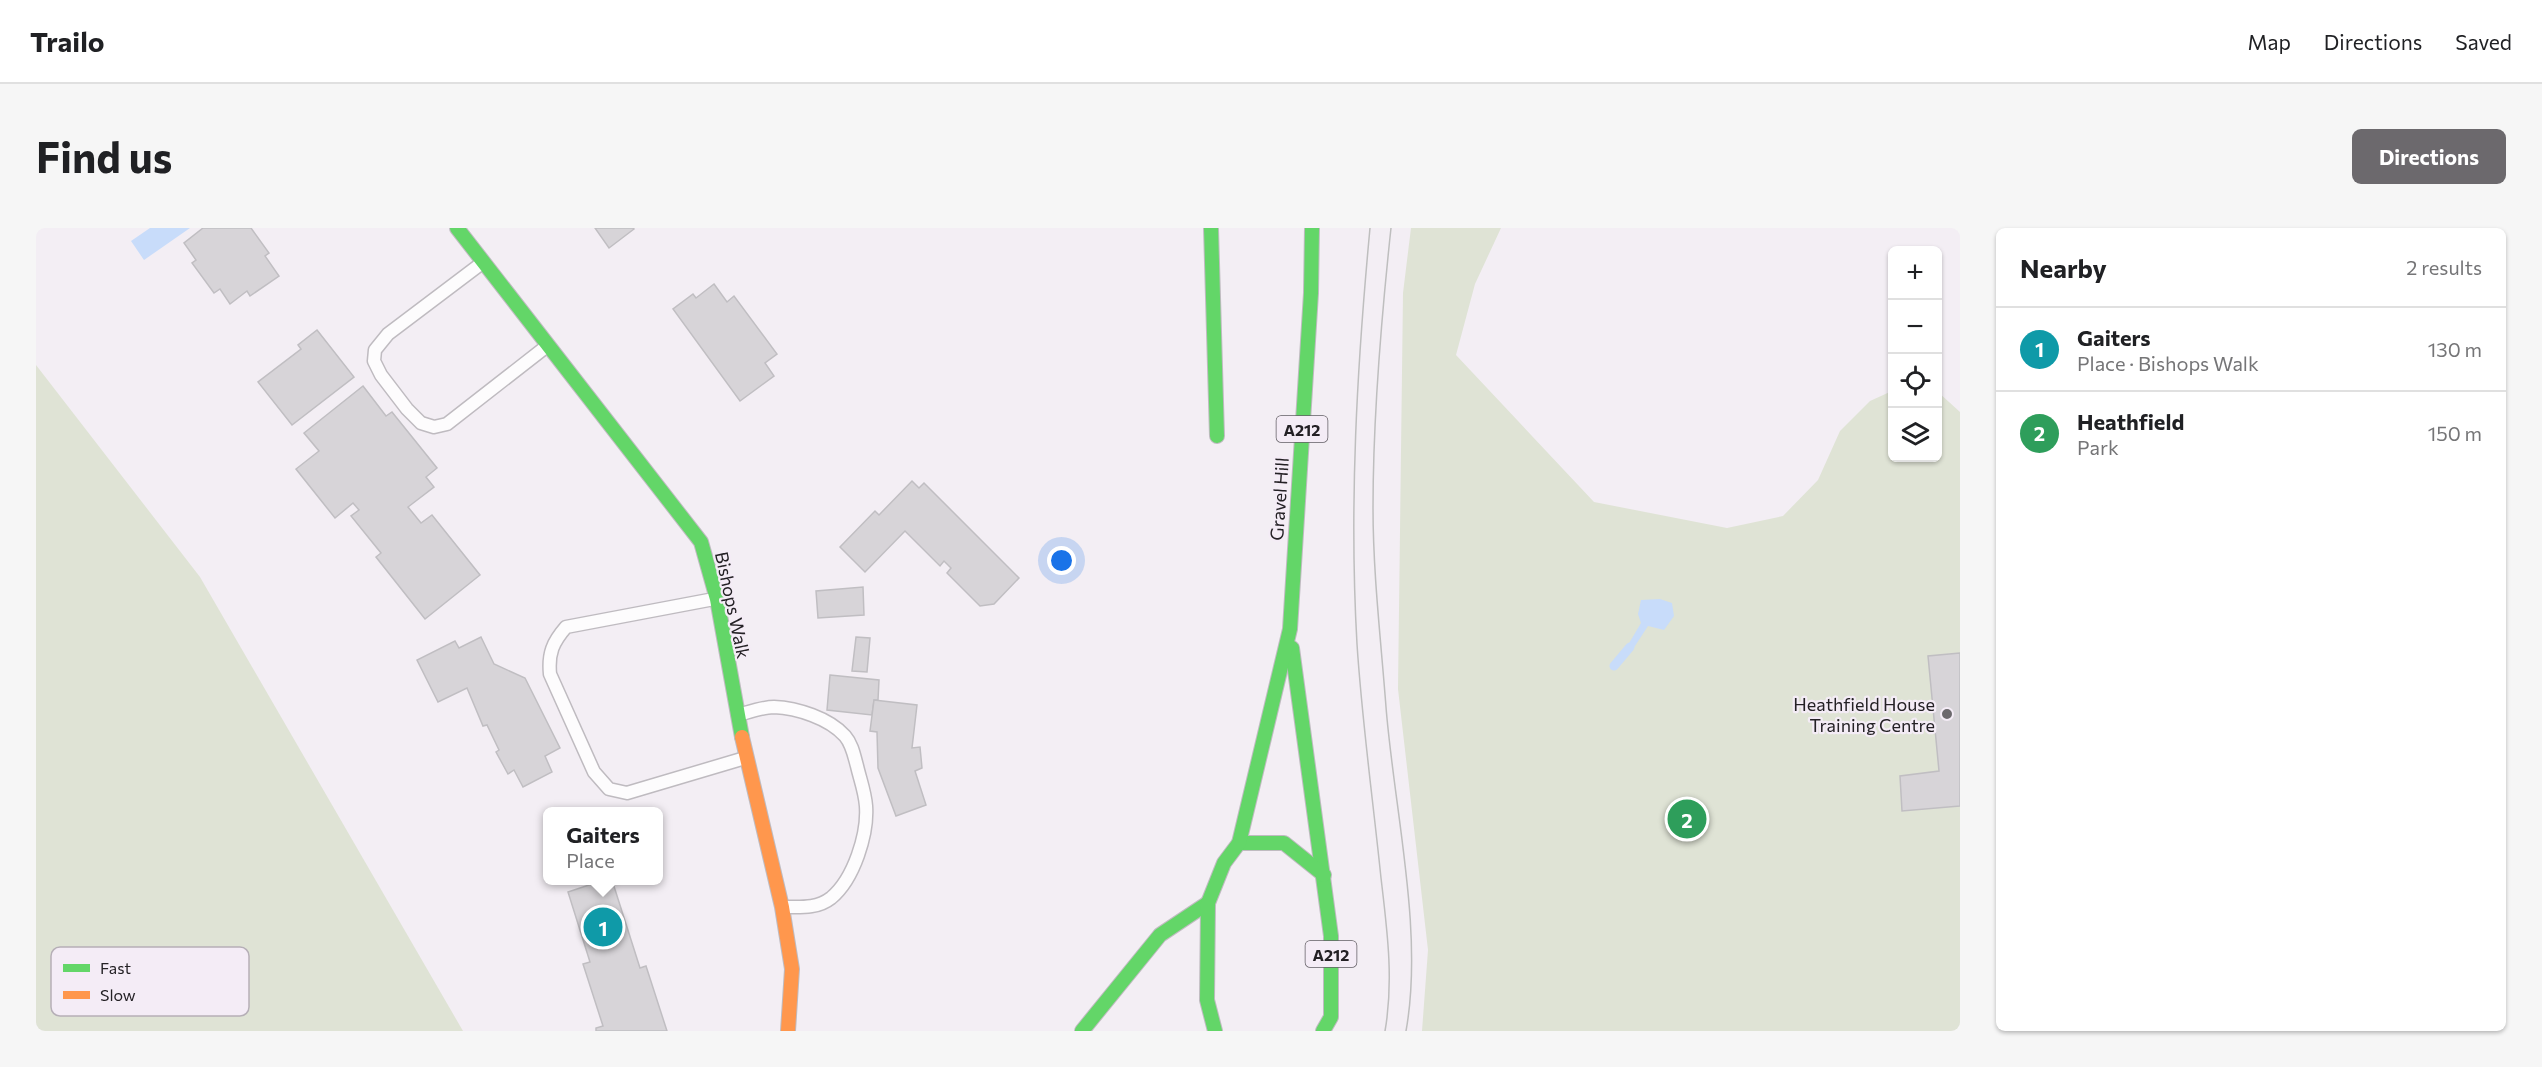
<!DOCTYPE html>
<html lang="en">
<head>
<meta charset="utf-8">
<style>
	body { margin:0; font-family:Commissioner,sans-serif; background:#f6f6f6; color:#202124 }
	.controls { position:absolute; right:18px; top:18px; display:grid; overflow:hidden; border-radius:9px; box-shadow:0 2px 4px #0004 }
	.controls button { width:54px; height:54px; display:grid; place-items:center; padding:0; border:0; border-bottom:2px solid #e0e0e0; background:#fff; color:#202124; font:30px sans-serif }
	.you { position:absolute; left:1026px; top:333px; width:21px; height:21px; margin:-15px; border:4px solid #fff; border-radius:50%; background:#1a73e8; box-shadow:0 0 0 9px #1a73e833 }
	.badge { display:grid; place-items:center; width:39px; height:39px; border-radius:50%; background:#6c696d; color:#fff; font-size:20px; font-weight:700 }
	.pin { position:absolute; translate:-50% -50%; border:3px solid #fff; box-shadow:0 2px 6px #0006 }
	.popup { position:absolute; left:507px; top:579px; width:120px; height:78px; box-sizing:border-box; display:grid; place-content:center; border-radius:9px; background:#fff; filter:drop-shadow(0 2px 4px #0005); font-size:20px; white-space:nowrap; color:#757577 }
	.popup b { font-size:22px; color:#202124 }
	.popup::after { content:''; position:absolute; left:50%; top:100%; margin-left:-12px; border:12px solid transparent; border-top-color:#fff }
	.list { margin:0; padding:0; list-style:none }
	h2 { display:flex; justify-content:space-between; align-items:center; height:78px; margin:0; padding:0 24px; font-size:26px }
	h2 small { font-size:20px; font-weight:400; color:#757577 }
	.list li { display:grid; grid-template-columns:39px 1fr auto; gap:18px; align-items:center; box-sizing:border-box; height:84px; padding:0 24px; border-top:2px solid #e0e0e0 }
	.list b { display:block; font-size:22px; white-space:nowrap }
	.list p { margin:0; font-size:20px; white-space:nowrap; color:#757577 }
	.list em { font-size:20px; font-style:normal; color:#757577 }
	.icon { flex:none; width:33px; height:33px; fill:none; stroke:currentColor; stroke-width:2; stroke-linecap:round; stroke-linejoin:round }
	.map { position:relative; flex:none; width:1924px; height:803px; overflow:hidden; border-radius:9px }
	header { display:flex; align-items:center; gap:36px; box-sizing:border-box; height:84px; padding:0 30px; background:#fff; border-bottom:2px solid #e0e0e0 }
	header strong { font-size:28px }
	nav { display:flex; gap:33px; margin-inline-start:auto; font-size:21px }
	.intro { display:flex; align-items:center; justify-content:space-between; box-sizing:border-box; height:144px; padding:0 36px }
	h1 { margin:0; font-size:42px }
	.button { padding:15px 27px; border-radius:9px; background:#6c696d; color:#fff; font-size:21px; font-weight:700 }
	main { display:flex; gap:36px; padding:0 36px }
	aside { flex:1; background:#fff; border-radius:9px; box-shadow:0 2px 4px #0004 }
	.map>svg:first-child { display:block }
</style>
</head>
<body>
<header>
<strong>Trailo</strong>
<nav><a>Map</a><a>Directions</a><a>Saved</a></nav>
</header>
<div class="intro"><h1>Find us</h1><a class="button">Directions</a></div>
<main>
<div class="map">
<svg width="1924" height="803" viewBox="0 0 1924 803">
	<rect width="100%" height="100%" fill="#f3eef4"/>
	<g fill="#dfe3d5">
		<path d="M 1375,0 L 1465,0 L 1439,56 L 1420,127 L 1558,274 L 1691,300 L 1747,288 L 1782,252 L 1804,203 L 1834,173 L 1856,163 L 1856,230 L 1902,230 L 1902,164 L 1924,184 L 1924,803 L 1386,803 L 1392,722 L 1362,461 L 1367,65 Z"/>
		<path d="M 0,137 L 164,349 L 427,803 L 0,803 Z"/>
	</g>
	<g fill="#c8dcfa">
		<path d="M 114,0 L 154,0 L 108,32 L 95,13 Z"/>
		<path d="M 1624,371 L 1636,375 L 1638,388 L 1628,402 L 1612,398 L 1597,421 L 1592,417 L 1605,395 L 1602,386 L 1605,372 Z"/>
	</g>
	<g fill="none" stroke-linecap="round" stroke-linejoin="round">
		<path stroke="#c8dcfa" stroke-width="9" d="M 1578,438 L 1594,419"/>
	</g>
	<g fill="#d7d4d8" stroke="#c0bec2" stroke-width="1.5">
		<path d="M 167,0 L 215,0 L 233,25 L 229,28 L 243,48 L 214,68 L 211,63 L 194,76 L 184,61 L 178,65 L 156,35 L 160,32 L 148,15 Z"/>
		<path d="M 559,0 L 597,0 L 598,1 L 573,20 Z"/>
		<path d="M 678,56 L 691,74 L 698,68 L 741,126 L 729,135 L 738,148 L 704,173 L 637,81 L 657,66 L 660,70 Z"/>
		<path d="M 281,102 L 318,149 L 256,197 L 222,154 L 265,121 L 262,117 Z"/>
		<path d="M 327,158 L 350,188 L 356,184 L 401,240 L 390,249 L 398,259 L 372,279 L 385,295 L 396,287 L 444,347 L 389,391 L 340,329 L 345,325 L 315,288 L 323,282 L 317,275 L 299,290 L 260,241 L 283,223 L 268,205 Z"/>
		<path d="M 876,253 L 883,260 L 888,255 L 983,350 L 958,376 L 944,378 L 911,345 L 915,340 L 908,333 L 904,338 L 869,303 L 829,344 L 804,319 L 839,283 L 843,287 Z"/>
		<path d="M 827,359 L 828,387 L 782,390 L 780,363 Z"/>
		<path d="M 445,409 L 458,436 L 489,450 L 524,520 L 509,528 L 516,544 L 487,559 L 478,542 L 472,546 L 460,524 L 463,522 L 451,497 L 447,498 L 431,460 L 402,474 L 381,432 L 419,413 L 423,420 Z"/>
		<path d="M 820,409 L 834,410 L 831,444 L 816,443 Z"/>
		<path d="M 1924,425 L 1924,578 L 1866,583 L 1864,548 L 1903,543 L 1892,428 Z"/>
		<path d="M 794,447 L 843,452 L 842,472 L 838,472 L 836,487 L 791,482 Z"/>
		<path d="M 838,472 L 881,477 L 876,520 L 884,519 L 886,540 L 879,543 L 890,577 L 860,588 L 842,540 L 841,504 L 834,503 Z"/>
		<path d="M 568,652 L 576,652 L 604,740 L 610,738 L 631,803 L 560,803 L 560,800 L 567,798 L 547,736 L 554,734 L 532,664 Z"/>
	</g>
	<g fill="none" stroke-linecap="round" stroke-linejoin="round">
		<defs>
			<g id="lane">
				<path d="M 446,35 L 352,106 L 339,122 L 338,133 L 345,147 L 371,181 L 385,195 L 398,199 L 411,196 L 511,118"/>
				<path d="M 678,371 L 530,399 C 517,414 512,425 514,446 L 558,544 L 573,561 L 591,565 L 709,530"/>
				<path d="M 702,487 C 713,484 727,479 738,479 C 761,480 793,490 809,508 C 816,516 818,527 821,538 C 824,551 829,564 830,578 C 832,606 818,651 795,670 C 781,681 764,679 747,679"/>
			</g>
			<g id="fast">
				<path d="M 421,0 L 665,314 L 681,371 L 706,509"/>
				<path d="M 1175,0 L 1181,208"/>
				<path d="M 1256,420 L 1295,708 L 1295,789 L 1287,803"/>
				<path d="M 1203,615 L 1248,615 L 1288,647"/>
				<path d="M 1046,803 L 1124,707 L 1172,675"/>
				<path d="M 1179,803 L 1171,772 L 1172,675 L 1188,635 L 1203,615 L 1254,401 L 1275,65 L 1276,0"/>
			</g>
			<path id="slow" d="M 706,509 L 746,679 L 756,741 L 752,803"/>
		</defs>
		<use href="#lane" stroke="#bfbbc0" stroke-width="15"/>
		<use href="#fast" stroke="#bfbbc0" stroke-width="16"/>
		<use href="#slow" stroke="#bfbbc0" stroke-width="16"/>
		<use href="#lane" stroke="#fdfcfd" stroke-width="12"/>
		<use href="#fast" stroke="#63d668" stroke-width="14"/>
		<use href="#slow" stroke="#ff974d" stroke-width="14"/>
		<g stroke="#bebebe" stroke-width="1.5">
			<path d="M 1334,0 C 1321,138 1313,277 1321,416 C 1326,494 1337,572 1345,650 C 1351,701 1358,752 1349,803"/>
			<path d="M 1355,0 C 1345,93 1337,187 1337,280 C 1337,346 1345,413 1350,479 C 1358,581 1388,703 1370,803"/>
		</g>
	</g>
	<circle fill="#6c696d" stroke="#f4ecf6" stroke-width="2" cx="1911" cy="486" r="6"/>
	<g text-anchor="middle" dominant-baseline="central" stroke-width="4.5" stroke-linejoin="round" paint-order="stroke">
		<g fill="#f4ecf6" stroke="#625e64" stroke-width="1.5">
			<rect x="1240.5" y="188" width="51" height="26" rx="4.5"/>
			<rect x="1269.5" y="713" width="51" height="26" rx="4.5"/>
		</g>
		<g font-size="16" font-weight="bold" fill="#242125">
			<text x="1266" y="201">A212</text>
			<text x="1295" y="726">A212</text>
		</g>
		<g font-size="18" fill="#242125" stroke="#f4ecf6">
			<text transform="translate(1243 271) rotate(-86)">Gravel Hill</text>
			<text transform="translate(697 377) rotate(78)">Bishops Walk</text>
		</g>
		<g font-size="18" fill="#242125" stroke="#f4ecf6" text-anchor="end">
			<text x="1899" y="476">Heathfield House<tspan x="1899" dy="21">Training Centre</tspan></text>
		</g>
	</g>
	<rect x="15" y="719" width="198" height="69" rx="9" fill="#f4ecf6" stroke="#b6afb7" stroke-width="1.5"/>
	<rect x="27" y="736" width="27" height="8" fill="#63d668"/>
	<rect x="27" y="763" width="27" height="8" fill="#ff974d"/>
	<g font-size="16" fill="#242125">
		<text x="64" y="746">Fast</text>
		<text x="64" y="773">Slow</text>
	</g>
</svg>
<div class="controls">
<button>+</button>
<button>−</button>
<button><svg class="icon" aria-label="locate" viewBox="0 0 24 24"><circle cx="12" cy="12" r="6"/><path d="M12 2v4M12 18v4M2 12h4M18 12h4"/></svg></button>
<button><svg class="icon" aria-label="layers" viewBox="0 0 24 24"><path d="M12 4l9 5-9 5-9-5zM3 14l9 5 9-5"/></svg></button>
</div>
<div class="you"></div>
<div class="pin badge" style="left:567px;top:699px;background:#0f9aa8">1</div>
<div class="popup"><b>Gaiters</b>Place</div>
<div class="pin badge" style="left:1651px;top:591px;background:#2e9e5b">2</div>
</div>
<aside>
<h2>Nearby<small>2 results</small></h2>
<ul class="list">
<li><span class="badge" style="background:#0f9aa8">1</span><div><b>Gaiters</b><p>Place · Bishops Walk</p></div><em>130 m</em></li>
<li><span class="badge" style="background:#2e9e5b">2</span><div><b>Heathfield</b><p>Park</p></div><em>150 m</em></li>
</ul>
</aside>
</main>
</body>
</html>
